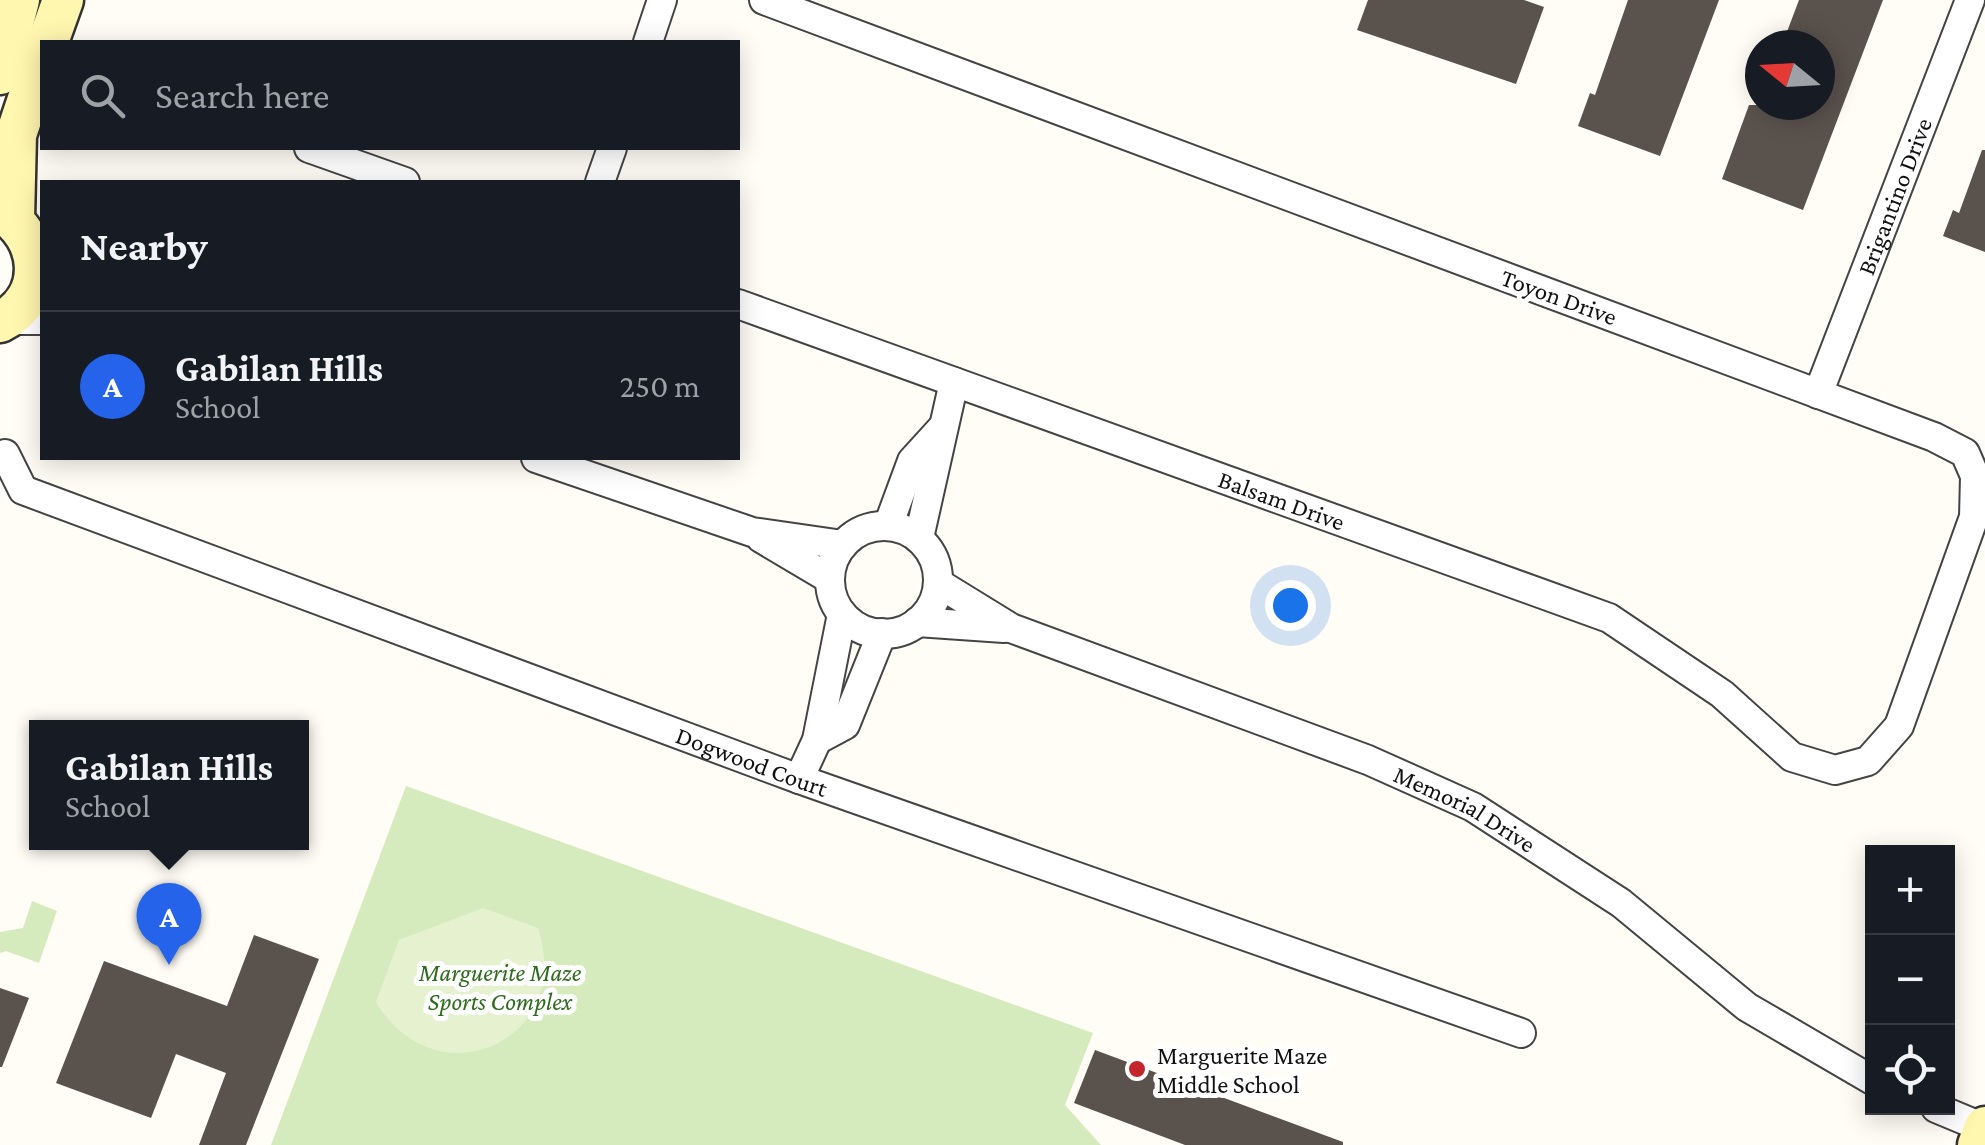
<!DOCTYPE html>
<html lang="en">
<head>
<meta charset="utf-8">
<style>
	body { margin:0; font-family:"Crimson Pro",serif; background:#20242c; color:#f1f3f6 }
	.controls { position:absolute; right:30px; bottom:30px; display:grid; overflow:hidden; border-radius:0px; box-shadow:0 5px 25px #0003 }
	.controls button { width:90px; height:90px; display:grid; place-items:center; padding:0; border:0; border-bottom:2px solid #363941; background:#171b24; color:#f1f3f6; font:50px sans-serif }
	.compass { position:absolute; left:1745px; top:30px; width:90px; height:90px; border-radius:50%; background:#171b24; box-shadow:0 5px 25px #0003; rotate:288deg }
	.you { position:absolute; left:1290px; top:605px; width:35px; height:35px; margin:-25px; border:8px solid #fff; border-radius:50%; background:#1a73e8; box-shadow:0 0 0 15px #1a73e833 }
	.badge { display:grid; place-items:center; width:65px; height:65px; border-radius:50%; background:#2563eb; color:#fff; font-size:32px; font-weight:700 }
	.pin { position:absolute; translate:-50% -82px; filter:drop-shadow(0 2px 5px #0008) }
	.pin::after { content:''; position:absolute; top:52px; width:35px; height:30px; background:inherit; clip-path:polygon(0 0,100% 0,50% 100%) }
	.popup { position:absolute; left:29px; top:720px; width:280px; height:130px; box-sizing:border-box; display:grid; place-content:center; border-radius:0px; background:#171b24; filter:drop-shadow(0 2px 8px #0005); font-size:32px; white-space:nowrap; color:#9ea1a6 }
	.popup b { font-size:38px; color:#f1f3f6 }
	.popup::after { content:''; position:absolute; left:50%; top:100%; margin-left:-20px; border:20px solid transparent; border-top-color:#171b24 }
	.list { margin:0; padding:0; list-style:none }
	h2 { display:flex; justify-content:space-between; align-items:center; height:130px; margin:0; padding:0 40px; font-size:42px }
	h2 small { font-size:32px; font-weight:400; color:#9ea1a6 }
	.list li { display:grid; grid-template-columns:65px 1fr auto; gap:30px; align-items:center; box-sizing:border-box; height:150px; padding:0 40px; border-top:2px solid #363941 }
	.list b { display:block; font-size:38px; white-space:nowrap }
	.list p { margin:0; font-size:32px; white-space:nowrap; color:#9ea1a6 }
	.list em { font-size:32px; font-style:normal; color:#9ea1a6 }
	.icon { flex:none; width:55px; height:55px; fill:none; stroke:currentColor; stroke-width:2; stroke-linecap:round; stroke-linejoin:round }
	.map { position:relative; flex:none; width:1985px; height:1145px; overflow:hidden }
	.search { position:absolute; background:#171b24; box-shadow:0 5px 25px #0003; left:40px; top:40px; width:700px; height:110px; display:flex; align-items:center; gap:25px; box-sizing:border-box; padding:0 35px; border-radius:0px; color:#9ea1a6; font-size:38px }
	.panel { position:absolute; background:#171b24; box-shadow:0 5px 25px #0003; left:40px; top:180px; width:700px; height:280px; border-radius:0px }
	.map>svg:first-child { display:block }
</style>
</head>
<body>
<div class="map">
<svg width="1985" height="1145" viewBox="0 0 1985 1145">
	<rect width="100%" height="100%" fill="#fffdf5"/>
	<g fill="#d5ebbd">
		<path d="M 406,786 L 1093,1033 L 1065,1105 L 1101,1145 L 271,1145 Z"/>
		<path d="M 32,901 L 57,911 L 39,963 L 6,951 L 0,953 L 0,932 L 23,928 Z"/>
	</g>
	<path fill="#e6f2cf" d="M 483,908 L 538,928 C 575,1041 437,1103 376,1002 L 399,940 Z"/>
	<g fill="#5a524d">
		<path d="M 1368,0 L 1524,0 L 1544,7 L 1516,84 L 1357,30 Z"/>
		<path d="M 1628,0 L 1719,0 L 1660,156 L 1578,126 L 1590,93 L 1595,95 Z"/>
		<path d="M 1799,0 L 1883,0 L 1803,210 L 1722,179 L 1749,105 L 1820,105 L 1820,45 L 1782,45 Z"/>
		<path d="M 1982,150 L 1985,150 L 1985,252 L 1943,236 L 1953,210 L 1959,213 Z"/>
		<path d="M 254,935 L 319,959 L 246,1145 L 199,1145 L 226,1073 L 176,1054 L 151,1118 L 56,1083 L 104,961 L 227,1006 Z"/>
		<path d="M 0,988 L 29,998 L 2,1067 L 0,1067 Z"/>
		<path d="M 1095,1050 L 1343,1142 L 1343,1145 L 1185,1145 L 1074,1103 Z"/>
	</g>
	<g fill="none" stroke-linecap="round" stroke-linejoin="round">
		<defs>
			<g id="street">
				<path d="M 648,42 L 662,0"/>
				<path d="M 309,148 L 405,182"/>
				<path d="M 600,182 L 612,148"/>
				<path id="s1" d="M 738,304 L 1609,618 L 1722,694 L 1792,757 L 1835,770 L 1868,761 L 1899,726 L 1974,517 L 1975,476 L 1965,453 L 1934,437 L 764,0"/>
				<path d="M 5,320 L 42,320"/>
				<path id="s2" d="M 1818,394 L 1970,0"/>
				<path id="s3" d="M 5,454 L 23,490 L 799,779 L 1521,1033"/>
				<path d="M 536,458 L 752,532 L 843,545"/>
				<path d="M 888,526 L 912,461 L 943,427"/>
				<circle cx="884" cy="580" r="54"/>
				<path d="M 761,538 L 830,579"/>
				<path d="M 919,538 L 954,382"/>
				<path id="s4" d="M 938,583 L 1011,628 L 1368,760 L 1473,807 L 1621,903 L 1747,1007 L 1872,1080"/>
				<path d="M 917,622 L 1004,628"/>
				<path d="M 817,740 L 845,725 L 882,633"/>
				<path d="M 799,779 L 817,740 L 842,614"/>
				<path d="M 1936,1108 L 1984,1128"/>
			</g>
			<g id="secondary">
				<path d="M 48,42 L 63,0"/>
				<path d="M 0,74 L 19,0"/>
				<path d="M 0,211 C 44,237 49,298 0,322"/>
				<path d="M 14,220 L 16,135 L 42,57"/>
				<path d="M 1978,1145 L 1985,1127"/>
			</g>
		</defs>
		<use href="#street" stroke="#444" stroke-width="32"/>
		<use href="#secondary" stroke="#333" stroke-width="45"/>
		<use href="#street" stroke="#fff" stroke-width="28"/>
		<use href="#secondary" stroke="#fff6b0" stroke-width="40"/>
	</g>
	<circle fill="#c4262e" stroke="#fff" stroke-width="4" cx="1137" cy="1069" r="10"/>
	<g text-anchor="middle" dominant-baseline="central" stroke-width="10" stroke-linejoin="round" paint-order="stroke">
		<g font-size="25" fill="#111" stroke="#fff">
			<text stroke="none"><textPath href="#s2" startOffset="212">Brigantino Drive</textPath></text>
			<text transform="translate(1559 297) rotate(20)">Toyon Drive</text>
			<text stroke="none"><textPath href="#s1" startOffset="578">Balsam Drive</textPath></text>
			<text stroke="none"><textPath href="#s3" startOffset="818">Dogwood Court</textPath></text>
			<text stroke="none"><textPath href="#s4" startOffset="575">Memorial Drive</textPath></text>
		</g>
		<g font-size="25" font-style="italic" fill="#2f6b1f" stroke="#fff">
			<text x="500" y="972">Marguerite Maze<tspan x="500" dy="29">Sports Complex</tspan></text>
		</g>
		<g font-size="25" fill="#111" stroke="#fff" text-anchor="start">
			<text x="1157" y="1055">Marguerite Maze<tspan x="1157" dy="29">Middle School</tspan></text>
		</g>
	</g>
</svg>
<div class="controls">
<button>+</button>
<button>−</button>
<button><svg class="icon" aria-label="locate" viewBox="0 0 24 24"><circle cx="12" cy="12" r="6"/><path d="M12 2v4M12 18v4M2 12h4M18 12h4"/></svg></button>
</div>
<svg class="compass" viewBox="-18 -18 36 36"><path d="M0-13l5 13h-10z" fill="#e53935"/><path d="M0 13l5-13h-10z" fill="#9ea1a6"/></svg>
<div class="you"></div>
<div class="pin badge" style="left:169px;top:965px">A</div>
<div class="popup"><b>Gabilan Hills</b>School</div>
<div class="search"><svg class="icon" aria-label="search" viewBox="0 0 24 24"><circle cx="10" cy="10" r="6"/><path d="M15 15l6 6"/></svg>Search here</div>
<section class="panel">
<h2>Nearby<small></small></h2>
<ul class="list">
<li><span class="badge">A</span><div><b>Gabilan Hills</b><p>School</p></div><em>250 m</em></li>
</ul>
</section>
</div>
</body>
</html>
